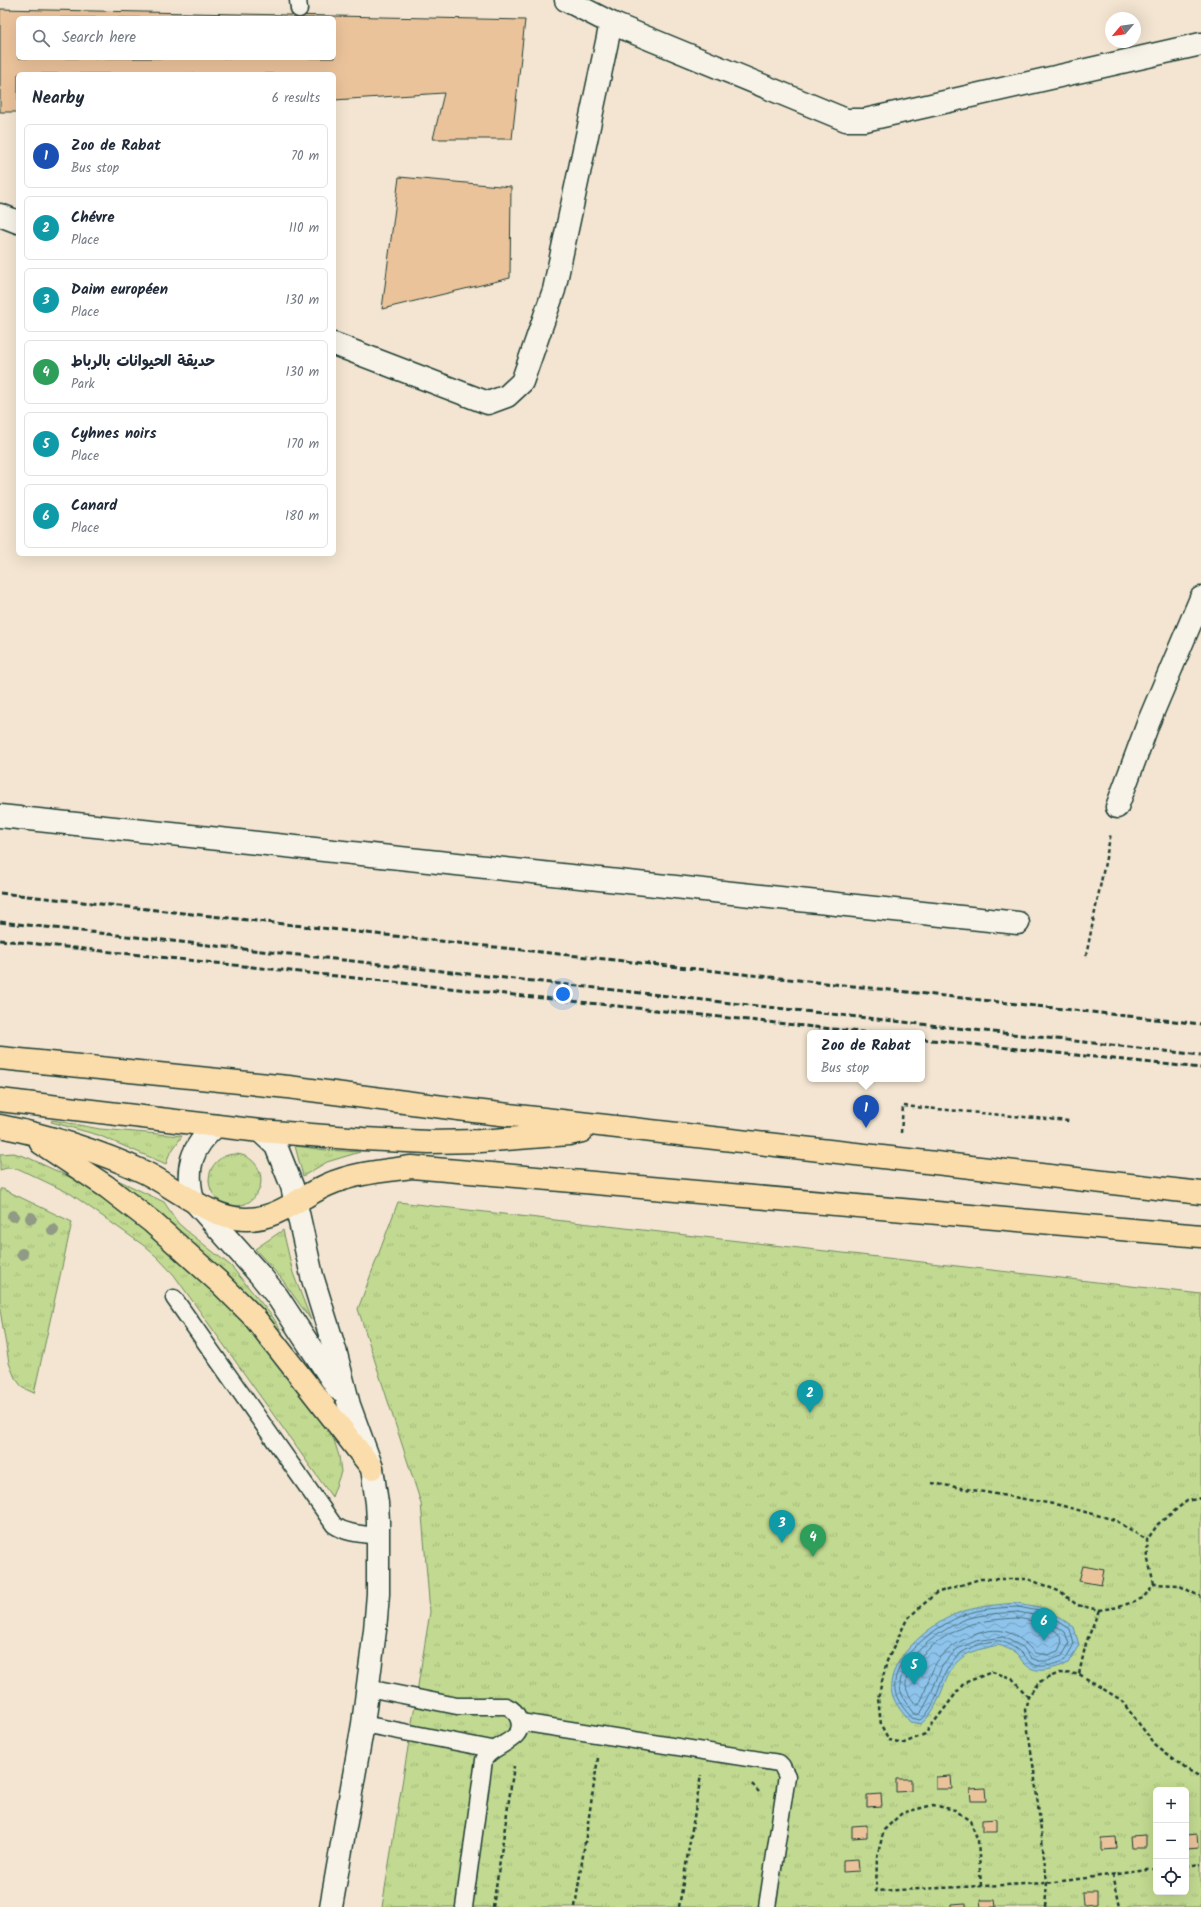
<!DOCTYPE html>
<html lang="en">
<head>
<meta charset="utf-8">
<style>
	body { margin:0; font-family:Kalam,"Playpen Sans Arabic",sans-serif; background:#f2f2f3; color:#1f2937 }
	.controls { position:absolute; right:12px; bottom:12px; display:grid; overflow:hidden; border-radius:6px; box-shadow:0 4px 16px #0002 }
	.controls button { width:36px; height:36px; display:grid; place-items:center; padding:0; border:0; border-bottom:1px solid #e0e1e3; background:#fff; color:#1f2937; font:20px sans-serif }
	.compass { position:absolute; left:1105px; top:12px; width:36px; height:36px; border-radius:50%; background:#fff; box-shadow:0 4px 16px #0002; rotate:241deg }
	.you { position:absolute; left:563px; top:994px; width:14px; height:14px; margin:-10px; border:3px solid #fff; border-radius:50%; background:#1a73e8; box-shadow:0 0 0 6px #1a73e833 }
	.badge { display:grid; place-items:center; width:26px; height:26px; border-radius:50%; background:#ea580c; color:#fff; font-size:13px; font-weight:700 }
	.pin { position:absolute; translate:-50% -33px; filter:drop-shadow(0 1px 2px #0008) }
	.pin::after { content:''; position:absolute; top:21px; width:14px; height:12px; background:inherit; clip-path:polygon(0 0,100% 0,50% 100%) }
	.popup { position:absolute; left:807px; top:1030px; width:118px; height:52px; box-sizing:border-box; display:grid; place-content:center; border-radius:6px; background:#fff; filter:drop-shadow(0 1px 3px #0005); font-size:13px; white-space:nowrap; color:#747a83 }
	.popup b { font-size:15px; color:#1f2937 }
	.popup::after { content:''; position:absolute; left:50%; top:100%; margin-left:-8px; border:8px solid transparent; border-top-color:#fff }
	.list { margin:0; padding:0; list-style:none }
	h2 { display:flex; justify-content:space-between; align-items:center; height:52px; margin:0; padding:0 16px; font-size:17px }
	h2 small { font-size:13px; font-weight:400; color:#747a83 }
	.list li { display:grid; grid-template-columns:26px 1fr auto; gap:12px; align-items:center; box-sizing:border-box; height:64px; margin:0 8px 8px; padding:0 8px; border:1px solid #e0e1e3; border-radius:6px }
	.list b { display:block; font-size:15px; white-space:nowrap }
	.list p { margin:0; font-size:13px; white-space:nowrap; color:#747a83 }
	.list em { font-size:13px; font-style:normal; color:#747a83 }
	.icon { flex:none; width:22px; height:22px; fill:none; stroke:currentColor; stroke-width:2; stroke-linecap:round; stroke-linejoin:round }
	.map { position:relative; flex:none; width:1201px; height:1907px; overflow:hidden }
	.search { position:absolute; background:#fff; box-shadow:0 4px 16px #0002; left:16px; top:16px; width:320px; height:44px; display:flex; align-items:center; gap:10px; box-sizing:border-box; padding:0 14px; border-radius:6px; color:#747a83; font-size:15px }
	.panel { position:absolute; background:#fff; box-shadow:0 4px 16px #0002; left:16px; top:72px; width:320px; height:484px; border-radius:6px }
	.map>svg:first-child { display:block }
</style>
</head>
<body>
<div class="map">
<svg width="1201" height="1907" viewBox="0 0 1201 1907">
	<defs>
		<pattern id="grass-tufts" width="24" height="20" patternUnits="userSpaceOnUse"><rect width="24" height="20" fill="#c1d990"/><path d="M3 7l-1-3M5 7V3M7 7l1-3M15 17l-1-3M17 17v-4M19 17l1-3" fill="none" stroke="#a5bb7d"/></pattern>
		<pattern id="water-waves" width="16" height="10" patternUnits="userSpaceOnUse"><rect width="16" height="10" fill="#8ec4ec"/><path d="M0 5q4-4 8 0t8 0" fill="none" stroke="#73a0c0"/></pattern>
	</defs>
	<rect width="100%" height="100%" fill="#f3e5d1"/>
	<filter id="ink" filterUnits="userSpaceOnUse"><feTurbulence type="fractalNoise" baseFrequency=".025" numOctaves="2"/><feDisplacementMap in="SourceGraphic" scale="8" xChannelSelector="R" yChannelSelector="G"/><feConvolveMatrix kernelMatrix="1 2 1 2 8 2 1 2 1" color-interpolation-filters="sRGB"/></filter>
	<g filter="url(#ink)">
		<g fill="url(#grass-tufts)" stroke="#708b62" fill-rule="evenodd">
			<path d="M 52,1120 L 100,1129 L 182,1136 L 169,1155 L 166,1164 L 98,1135 L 51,1122 Z"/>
			<path d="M 295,1146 L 326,1150 L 360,1152 L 327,1162 L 303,1176 Z"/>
			<path d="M 14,1153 L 29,1158 L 80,1182 L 108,1202 L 171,1250 L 225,1303 L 255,1336 L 318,1413 L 334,1440 L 339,1456 L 341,1472 L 332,1497 L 174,1275 L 157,1257 L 143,1245 L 71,1194 L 19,1169 L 7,1168 L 0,1170 L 0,1154 Z"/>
			<circle cx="235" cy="1180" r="26"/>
			<path d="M 101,1172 L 164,1202 L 178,1223 L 187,1231 L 231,1266 L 272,1316 L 283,1333 L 180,1232 L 151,1207 Z"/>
			<path d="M 0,1189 L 3,1189 L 72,1222 L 34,1393 L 23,1388 L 15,1378 L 9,1363 L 0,1310 Z"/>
			<path d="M 398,1202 L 1201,1294 L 1201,1907 L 382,1907 L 430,1612 L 421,1503 L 358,1309 ZM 1156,1790 L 1186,1790 L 1186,1892 L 1156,1892 Z"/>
			<path d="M 283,1230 L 293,1273 L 311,1320 L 281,1278 L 255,1249 Z"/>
		</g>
		<path fill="url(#water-waves)" stroke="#628ea2" d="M 1018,1603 L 1045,1608 L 1074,1627 L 1079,1645 L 1068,1663 C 1055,1668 1036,1676 1025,1664 C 1022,1662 1020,1657 1017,1654 C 1014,1651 1008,1649 1004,1647 C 998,1644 993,1646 986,1648 C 937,1656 951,1699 921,1724 L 910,1722 C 902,1712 892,1701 891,1688 C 889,1656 936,1619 964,1611 C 982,1606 1000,1604 1018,1603 Z"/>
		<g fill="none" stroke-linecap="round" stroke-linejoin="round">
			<g stroke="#4b737e" stroke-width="1">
				<path d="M 1018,1607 L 1044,1612 L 1070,1629 L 1074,1644 L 1065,1660 C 1057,1663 1048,1667 1039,1666 C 1028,1664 1027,1658 1020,1652 C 1016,1648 1006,1643 1001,1641 C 992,1639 968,1648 961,1653 C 937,1671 941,1705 920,1720 L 912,1718 C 905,1710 897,1701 895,1690 C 890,1658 939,1624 964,1615 C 981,1608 1000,1608 1018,1607 Z"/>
				<path d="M 1018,1612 L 1043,1617 L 1065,1632 L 1069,1644 L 1062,1656 L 1048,1661 L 1039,1661 L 1031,1658 L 1023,1647 L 1003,1637 L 976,1641 L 957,1649 L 942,1666 L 930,1696 L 922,1711 L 918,1715 L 915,1714 C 909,1706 901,1697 900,1687 C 898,1659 943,1628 966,1619 C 983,1614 1001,1613 1018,1612 Z"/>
				<path d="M 1017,1618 C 1033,1621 1058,1624 1062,1642 L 1058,1651 L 1047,1655 L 1035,1653 C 1027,1644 1017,1634 1003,1631 C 982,1626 945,1646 935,1665 C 928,1678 926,1692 919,1705 L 916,1705 C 912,1699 907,1694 906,1686 C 904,1662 948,1631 969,1625 C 985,1620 1001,1619 1017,1618 Z"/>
			</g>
		</g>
		<g fill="#ebc39b" stroke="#1f3d34" fill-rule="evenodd">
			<path d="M 0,9 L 525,20 L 512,139 L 433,139 L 444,93 L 334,100 L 334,74 L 18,74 L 18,112 L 0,112 ZM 18,18 L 334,18 L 334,58 L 18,58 Z"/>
			<path d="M 399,177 L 511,187 L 510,278 L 382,309 Z"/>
			<path d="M 1083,1566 L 1104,1570 L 1101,1585 L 1079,1581 Z"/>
			<path d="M 951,1776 L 952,1789 L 936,1789 L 936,1777 Z"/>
			<path d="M 896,1779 L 911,1779 L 911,1791 L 896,1792 Z"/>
			<path d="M 985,1788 L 986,1801 L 971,1801 L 970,1789 Z"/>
			<path d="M 881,1794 L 882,1806 L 867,1807 L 867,1795 Z"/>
			<path d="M 997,1819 L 997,1832 L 982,1832 L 982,1820 Z"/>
			<path d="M 867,1825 L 867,1837 L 852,1838 L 852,1826 Z"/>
			<path d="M 1146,1835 L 1146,1848 L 1131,1848 L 1130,1836 Z"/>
			<path d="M 1197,1835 L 1198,1847 L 1186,1848 L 1186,1836 Z"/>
			<path d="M 1116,1837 L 1117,1849 L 1101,1850 L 1101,1838 Z"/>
			<path d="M 858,1859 L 859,1871 L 843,1872 L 843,1860 Z"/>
			<path d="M 1082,1892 L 1097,1892 L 1097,1904 L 1083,1905 Z"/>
			<path d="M 980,1900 L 995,1900 L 996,1907 L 981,1907 Z"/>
			<path d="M 966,1903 L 966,1907 L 951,1907 L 951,1904 Z"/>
		</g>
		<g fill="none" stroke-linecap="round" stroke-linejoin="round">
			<defs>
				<g id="service">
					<path d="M 298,0 L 299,9"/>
					<path d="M 174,1298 L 334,1525 C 347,1534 362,1534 378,1536"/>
					<path d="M 368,1688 L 457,1706 L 506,1706 C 513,1709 516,1712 519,1720 C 526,1742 491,1744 484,1760 L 464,1907"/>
					<path d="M 520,1722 L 779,1763 L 782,1766 L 787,1776 L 767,1907"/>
					<path d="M 363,1724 L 492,1749"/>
				</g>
				<g id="minor">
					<path d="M 566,0 L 611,23 L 846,120 L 865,120 L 1201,44"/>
					<path d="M 0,215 L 18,222"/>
					<path d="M 334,344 L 488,403 L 507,396 L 522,382 L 554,290 L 611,23"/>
					<path d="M 1117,807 L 1149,721 L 1201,598"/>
					<path d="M 0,816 L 1018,923"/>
					<path d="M 216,1126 C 191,1147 185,1168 193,1200 L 260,1275 L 277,1296 L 338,1389"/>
					<path d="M 260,1131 L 276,1146 L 292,1186 L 312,1276 L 335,1350 L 349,1405 L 372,1468 L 377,1503 L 378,1521 L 378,1594 L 375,1630 L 363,1724 L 331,1907"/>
				</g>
				<g id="trunk">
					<path d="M 0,1058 L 288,1087 L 474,1111 L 1201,1193"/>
					<path d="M 0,1100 L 260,1131 L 363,1139 L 429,1142 L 480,1141 L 569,1134 L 582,1131"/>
					<path d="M 0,1126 C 49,1136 99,1151 144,1172 C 175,1187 211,1220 247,1219 C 278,1219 300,1197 327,1185 C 354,1173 383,1171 412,1167 L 1201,1236"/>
					<path d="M 41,1143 L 107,1187 L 152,1222 L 221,1284 L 254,1317 L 372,1468"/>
				</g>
			</defs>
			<use href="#service" stroke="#1f3d34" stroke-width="19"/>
			<use href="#minor" stroke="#1f3d34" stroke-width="25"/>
			<use href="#trunk" stroke="#1f3d34" stroke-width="25"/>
			<g stroke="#1f3d34" stroke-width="2.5" stroke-dasharray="4 3" stroke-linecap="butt">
				<path d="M 1086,956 L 1111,833"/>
				<path d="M 901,1133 L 903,1106 L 1069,1121"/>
				<path d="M 932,1483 L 1059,1505 L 1093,1514 L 1115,1520 L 1147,1540"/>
				<path d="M 1154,1584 L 1148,1560 L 1147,1540 L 1158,1524 L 1187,1501 L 1201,1498"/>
				<path d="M 1079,1674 L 1086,1643 L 1099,1610"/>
				<path d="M 1028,1697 L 1012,1678 L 992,1672 L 964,1683 L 925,1734 L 904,1743 L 889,1740 L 881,1725 L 878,1698 L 887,1661 L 907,1619 L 936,1593 L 980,1579 L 1028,1579 L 1061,1592 L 1077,1605 L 1099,1610 L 1119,1607 L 1143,1598 L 1154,1584 L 1178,1585 L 1201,1597"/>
				<path d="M 752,1784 L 759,1792"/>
				<path d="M 1186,1866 L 1201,1864"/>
				<path d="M 1113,1874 L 1120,1907"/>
				<path d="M 981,1886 L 978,1840 L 970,1821 L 955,1810 L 933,1805 L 902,1813 L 884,1830 L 877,1857 L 876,1891 L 1047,1883 L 1156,1869"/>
				<path d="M 493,1907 L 514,1766"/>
				<path d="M 575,1907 L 598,1758"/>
				<path d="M 679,1907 L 701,1775"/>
				<path d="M 1045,1907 L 1047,1883 L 1034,1771 L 1025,1710 L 1028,1697 L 1039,1682 L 1059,1673 L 1079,1674 L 1121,1700 L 1156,1746 L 1186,1769 L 1201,1777"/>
			</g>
			<use href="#service" stroke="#f7f3e8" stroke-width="16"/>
			<use href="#minor" stroke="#f7f3e8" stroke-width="22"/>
			<use href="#trunk" stroke="#fbddab" stroke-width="22"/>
			<g stroke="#1f3d34" stroke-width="3" stroke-dasharray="6 3" stroke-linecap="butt">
				<path d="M 0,893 L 1201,1024"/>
				<path d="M 0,922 L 1201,1055"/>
				<path d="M 0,940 L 870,1033"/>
				<path d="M 922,1039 L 1201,1068"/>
			</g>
		</g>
		<g fill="#909a85">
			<circle cx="13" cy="1216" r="6"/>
			<circle cx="31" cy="1218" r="6"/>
			<circle cx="53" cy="1230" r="6"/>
			<circle cx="22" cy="1254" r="6"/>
		</g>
	</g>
</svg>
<div class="controls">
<button>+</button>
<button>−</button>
<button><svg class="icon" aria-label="locate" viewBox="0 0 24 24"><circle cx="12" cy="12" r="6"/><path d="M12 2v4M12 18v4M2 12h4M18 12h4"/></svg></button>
</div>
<svg class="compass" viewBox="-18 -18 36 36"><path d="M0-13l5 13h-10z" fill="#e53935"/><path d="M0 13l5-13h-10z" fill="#747a83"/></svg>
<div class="you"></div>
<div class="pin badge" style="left:866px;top:1128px;background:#1a4fb4">1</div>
<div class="popup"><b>Zoo de Rabat</b>Bus stop</div>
<div class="pin badge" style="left:810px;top:1413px;background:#0f9aa8">2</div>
<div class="pin badge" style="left:782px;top:1543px;background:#0f9aa8">3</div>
<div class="pin badge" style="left:813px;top:1557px;background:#2e9e5b">4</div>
<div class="pin badge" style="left:914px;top:1685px;background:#0f9aa8">5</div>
<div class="pin badge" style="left:1044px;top:1641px;background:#0f9aa8">6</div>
<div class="search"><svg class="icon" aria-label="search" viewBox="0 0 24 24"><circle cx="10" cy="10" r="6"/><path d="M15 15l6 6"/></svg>Search here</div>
<section class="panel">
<h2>Nearby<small>6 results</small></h2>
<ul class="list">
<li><span class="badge" style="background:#1a4fb4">1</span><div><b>Zoo de Rabat</b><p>Bus stop</p></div><em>70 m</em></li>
<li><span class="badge" style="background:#0f9aa8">2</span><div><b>Chévre</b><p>Place</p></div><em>110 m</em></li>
<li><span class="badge" style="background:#0f9aa8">3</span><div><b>Daim européen</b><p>Place</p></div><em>130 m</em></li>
<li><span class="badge" style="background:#2e9e5b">4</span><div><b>حديقة الحيوانات بالرباط</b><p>Park</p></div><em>130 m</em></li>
<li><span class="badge" style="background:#0f9aa8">5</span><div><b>Cyhnes noirs</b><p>Place</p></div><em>170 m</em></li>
<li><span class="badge" style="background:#0f9aa8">6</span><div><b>Canard</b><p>Place</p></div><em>180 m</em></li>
</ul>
</section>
</div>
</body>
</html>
